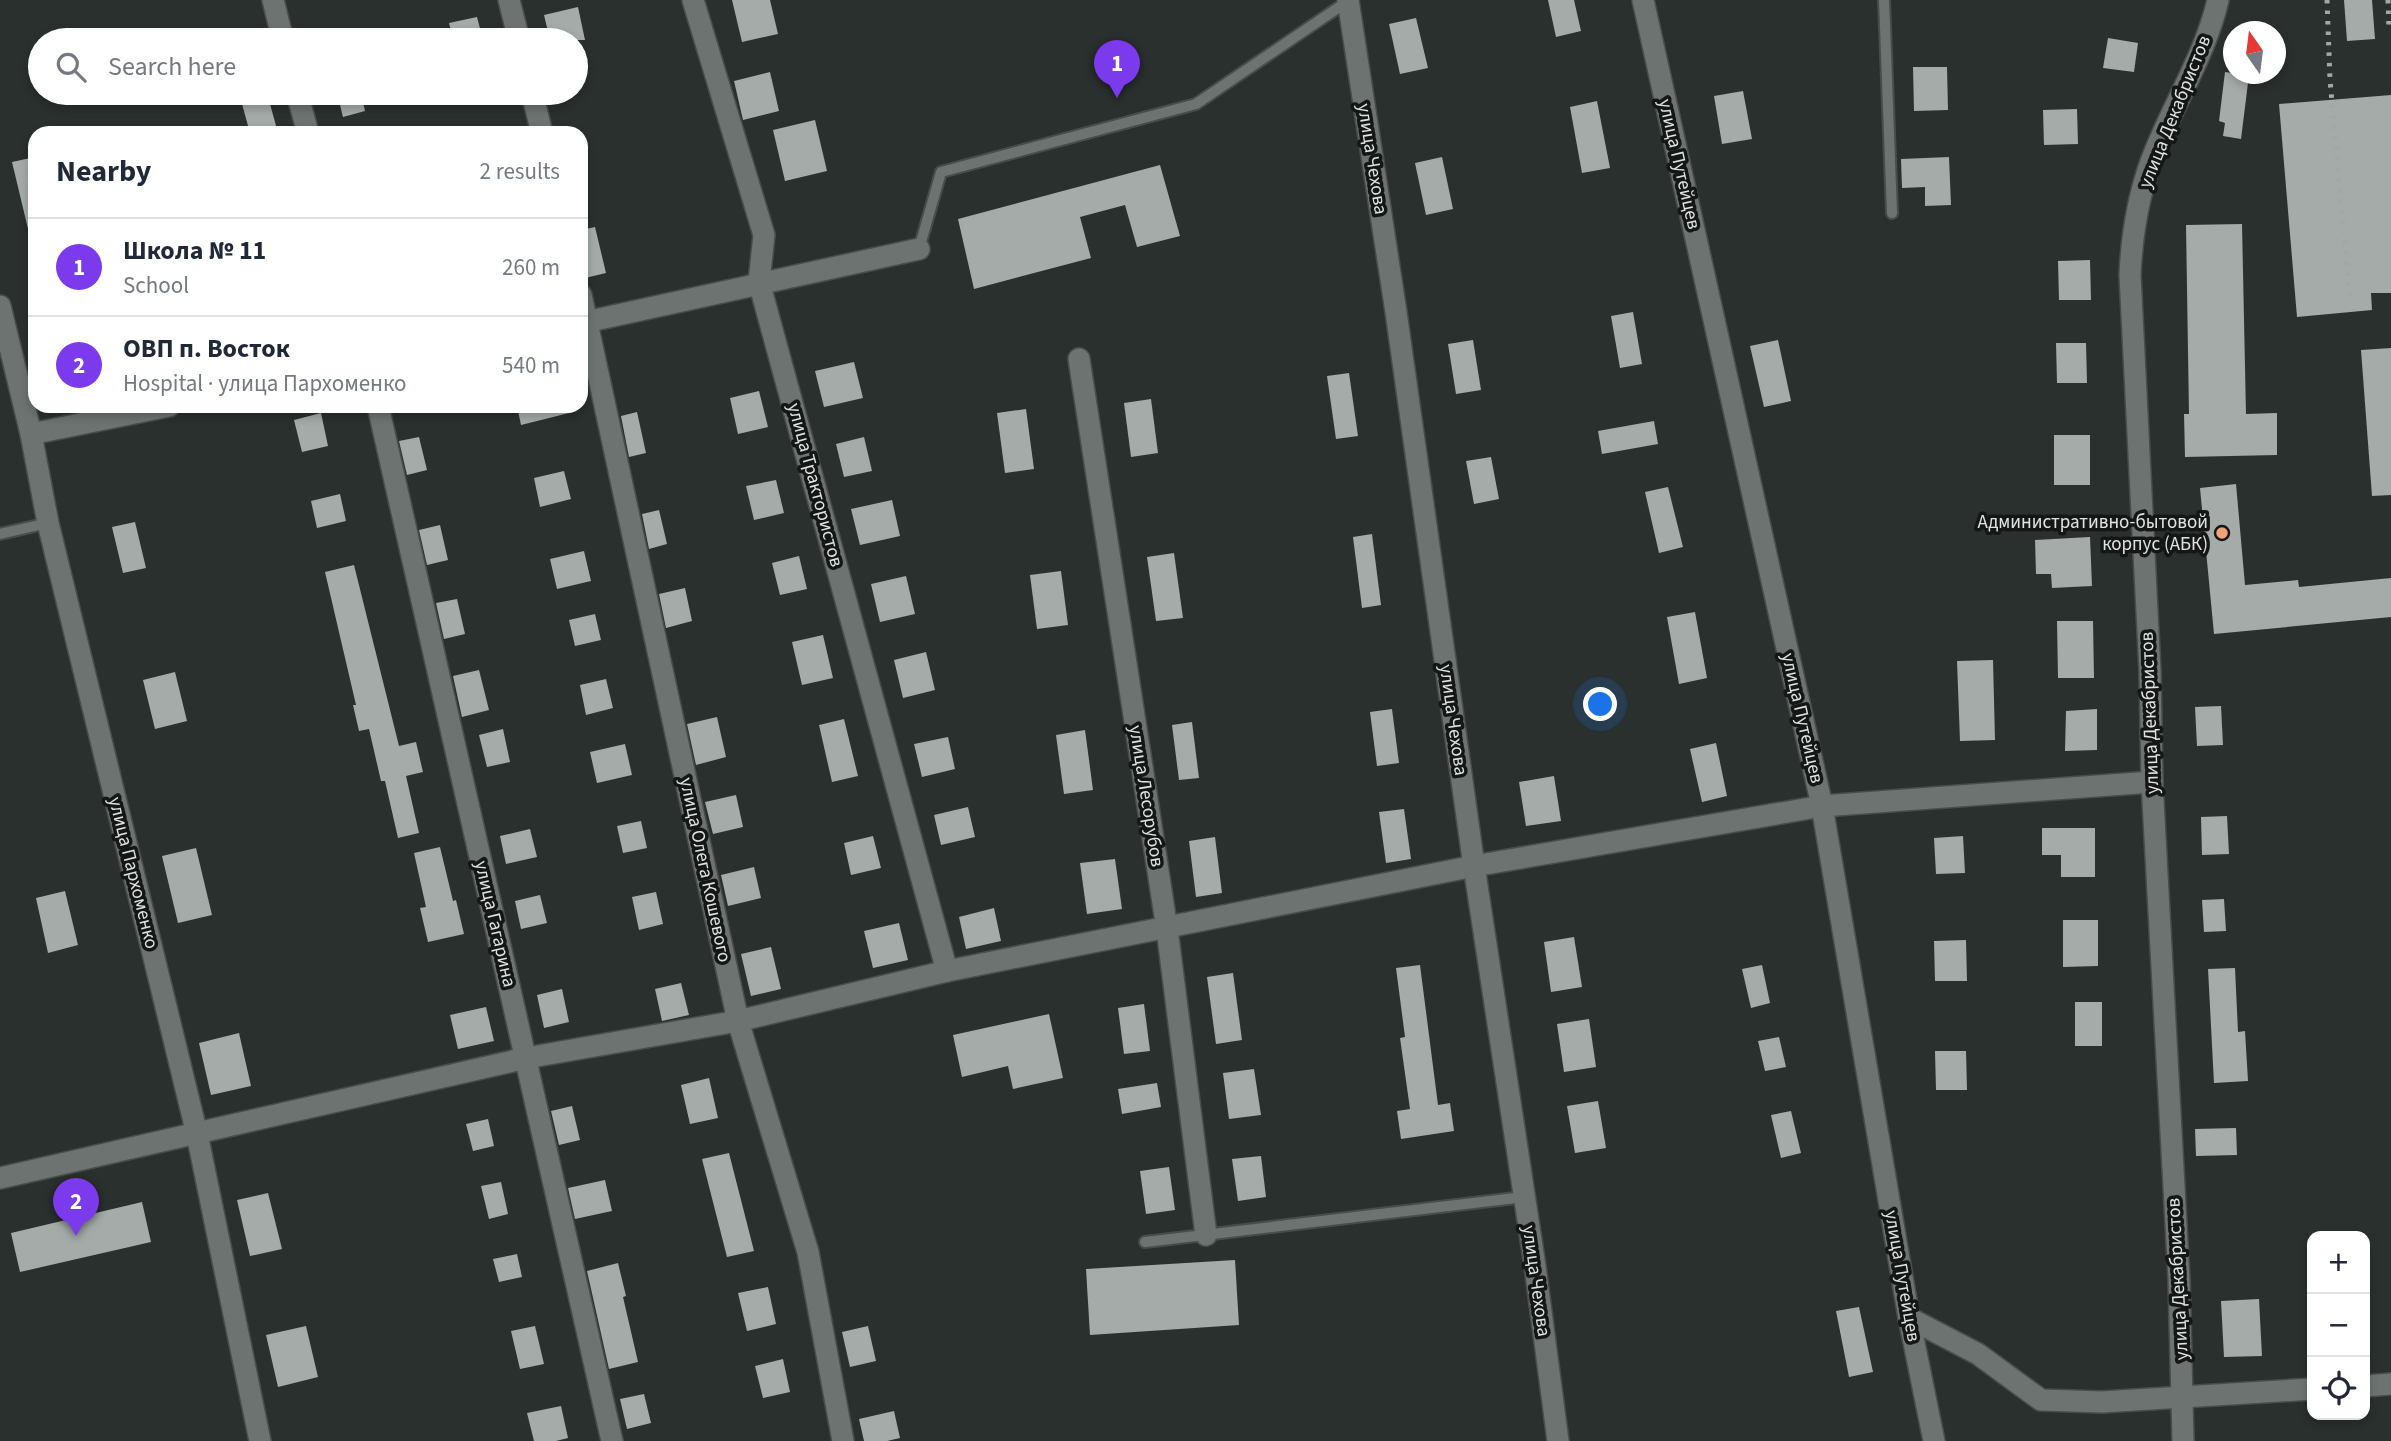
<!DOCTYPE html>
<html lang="en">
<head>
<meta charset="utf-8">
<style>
	body { margin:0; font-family:"Source Sans 3",sans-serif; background:#f2f2f3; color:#1f2937 }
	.controls { position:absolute; right:21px; bottom:21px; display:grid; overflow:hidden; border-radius:14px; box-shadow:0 4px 10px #0003 }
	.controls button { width:63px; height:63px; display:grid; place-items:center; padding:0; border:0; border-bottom:2px solid #e0e1e3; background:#fff; color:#1f2937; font:35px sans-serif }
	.compass { position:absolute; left:2223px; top:21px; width:63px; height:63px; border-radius:50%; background:#fff; box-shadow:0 4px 10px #0003; rotate:346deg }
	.you { position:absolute; left:1601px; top:705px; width:24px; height:24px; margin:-18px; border:5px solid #fff; border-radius:50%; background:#1a73e8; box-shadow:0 0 0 10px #1a73e833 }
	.badge { display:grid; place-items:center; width:46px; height:46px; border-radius:50%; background:#7c3aed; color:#fff; font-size:23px; font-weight:700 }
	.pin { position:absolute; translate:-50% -58px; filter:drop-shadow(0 2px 4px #0008) }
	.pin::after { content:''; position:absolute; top:37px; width:24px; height:21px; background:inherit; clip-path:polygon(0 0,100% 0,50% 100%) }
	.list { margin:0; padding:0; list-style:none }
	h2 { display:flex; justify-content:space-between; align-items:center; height:91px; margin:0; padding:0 28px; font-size:30px }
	h2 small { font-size:23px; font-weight:400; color:#747a83 }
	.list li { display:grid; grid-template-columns:46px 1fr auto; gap:21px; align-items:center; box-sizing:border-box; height:98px; padding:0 28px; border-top:2px solid #e0e1e3 }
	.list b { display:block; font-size:26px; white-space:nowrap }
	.list p { margin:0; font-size:23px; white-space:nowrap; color:#747a83 }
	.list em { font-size:23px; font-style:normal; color:#747a83 }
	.icon { flex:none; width:38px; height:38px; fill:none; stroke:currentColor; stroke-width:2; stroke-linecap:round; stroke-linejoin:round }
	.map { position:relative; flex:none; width:2391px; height:1441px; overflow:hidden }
	.search { position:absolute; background:#fff; box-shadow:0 4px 10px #0003; left:28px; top:28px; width:560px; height:77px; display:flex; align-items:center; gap:18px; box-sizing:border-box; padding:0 24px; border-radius:38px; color:#747a83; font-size:26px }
	.panel { position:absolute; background:#fff; box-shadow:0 4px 10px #0003; left:28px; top:126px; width:560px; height:287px; border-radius:21px }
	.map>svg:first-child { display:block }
</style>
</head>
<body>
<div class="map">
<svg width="2391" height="1441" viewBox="0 0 2391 1441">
	<rect width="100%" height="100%" fill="#2a302e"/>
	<g fill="#a4aba8">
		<path d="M 732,0 L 770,0 L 778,34 L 742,42 Z"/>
		<path d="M 1548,0 L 1574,0 L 1581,31 L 1556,37 Z"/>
		<path d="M 2344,0 L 2372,0 L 2375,39 L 2347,41 Z"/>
		<path d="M 578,7 L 585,40 L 550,40 L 544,15 Z"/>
		<path d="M 477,17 L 483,40 L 453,40 L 449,23 Z"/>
		<path d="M 1416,18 L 1428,68 L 1400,74 L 1389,24 Z"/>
		<path d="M 2108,38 L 2138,43 L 2134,72 L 2103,68 Z"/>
		<path d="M 1913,67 L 1947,67 L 1948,110 L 1914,111 Z"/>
		<path d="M 770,72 L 779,111 L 743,120 L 734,81 Z"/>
		<path d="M 2225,72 L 2249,75 L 2241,139 L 2223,136 L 2225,123 L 2219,121 Z"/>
		<path d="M 1743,91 L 1752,139 L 1722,144 L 1714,96 Z"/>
		<path d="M 239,93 L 267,93 L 278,133 L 250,133 Z"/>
		<path d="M 337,93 L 361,93 L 365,111 L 343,117 Z"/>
		<path d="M 2391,95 L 2391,293 L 2371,293 L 2372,310 L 2297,317 L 2279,104 Z"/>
		<path d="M 1597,101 L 1610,168 L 1582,173 L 1570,107 Z"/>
		<path d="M 2077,109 L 2078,144 L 2044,145 L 2043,110 Z"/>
		<path d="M 815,120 L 827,171 L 785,181 L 773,130 Z"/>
		<path d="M 35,157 L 35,232 L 29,233 L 12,162 Z"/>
		<path d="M 1442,157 L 1453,209 L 1426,215 L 1415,163 Z"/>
		<path d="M 1949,157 L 1951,205 L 1925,206 L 1925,187 L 1902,188 L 1901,159 Z"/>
		<path d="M 1160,165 L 1180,236 L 1137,247 L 1125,205 L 1080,217 L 1091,258 L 974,289 L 958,219 Z"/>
		<path d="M 2242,224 L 2246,414 L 2277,413 L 2277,455 L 2185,457 L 2184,414 L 2189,414 L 2186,225 Z"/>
		<path d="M 595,227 L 606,273 L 581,279 L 581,230 Z"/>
		<path d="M 2090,260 L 2091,300 L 2059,300 L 2058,261 Z"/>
		<path d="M 1633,312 L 1642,364 L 1620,368 L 1611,316 Z"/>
		<path d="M 1473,340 L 1481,390 L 1456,394 L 1448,344 Z"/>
		<path d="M 1778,340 L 1791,401 L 1764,407 L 1750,346 Z"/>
		<path d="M 2056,343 L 2086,343 L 2087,383 L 2057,383 Z"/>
		<path d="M 2391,348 L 2391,495 L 2372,496 L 2361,350 Z"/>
		<path d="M 854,362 L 863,398 L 824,407 L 815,371 Z"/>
		<path d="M 1349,373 L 1358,436 L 1336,439 L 1327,376 Z"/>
		<path d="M 759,391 L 768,427 L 738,434 L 730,398 Z"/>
		<path d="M 1151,399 L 1158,453 L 1131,457 L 1124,403 Z"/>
		<path d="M 517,406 L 572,406 L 573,412 L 521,425 Z"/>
		<path d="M 1026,409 L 1034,469 L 1005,473 L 997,413 Z"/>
		<path d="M 637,412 L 646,453 L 629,457 L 621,416 Z"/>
		<path d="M 321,413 L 328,446 L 302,452 L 294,420 Z"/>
		<path d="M 1654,421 L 1658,444 L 1602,454 L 1598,431 Z"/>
		<rect x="2054" y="435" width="36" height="50"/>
		<path d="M 419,437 L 427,470 L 407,475 L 399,441 Z"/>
		<path d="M 864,437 L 872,471 L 844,477 L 836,444 Z"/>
		<path d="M 1491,457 L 1499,499 L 1474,504 L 1466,461 Z"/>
		<path d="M 564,471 L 571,499 L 540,507 L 534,478 Z"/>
		<path d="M 776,480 L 784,513 L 754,520 L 746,486 Z"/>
		<path d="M 2236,484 L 2245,585 L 2298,580 L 2299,587 L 2391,578 L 2391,617 L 2214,634 L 2200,488 Z"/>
		<path d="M 1668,487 L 1683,547 L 1659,553 L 1645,492 Z"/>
		<path d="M 340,494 L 346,521 L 317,528 L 311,501 Z"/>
		<path d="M 892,500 L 900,536 L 860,545 L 851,509 Z"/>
		<path d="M 659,510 L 667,544 L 649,549 L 642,514 Z"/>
		<path d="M 135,522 L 146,568 L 123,573 L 112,527 Z"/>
		<path d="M 440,525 L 448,560 L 427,565 L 419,530 Z"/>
		<path d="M 1372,534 L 1381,605 L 1362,608 L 1353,537 Z"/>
		<path d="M 2090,537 L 2092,586 L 2052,588 L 2051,574 L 2036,574 L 2035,540 Z"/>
		<path d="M 584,551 L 591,581 L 557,589 L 550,559 Z"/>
		<path d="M 1174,553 L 1183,618 L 1156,621 L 1147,557 Z"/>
		<path d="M 799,556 L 807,589 L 780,595 L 772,563 Z"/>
		<path d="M 354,565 L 399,746 L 416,742 L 423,772 L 406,776 L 419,833 L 398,838 L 385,781 L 381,781 L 369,729 L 359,731 L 353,705 L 356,705 L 325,572 Z"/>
		<path d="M 1061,571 L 1068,625 L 1037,629 L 1030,575 Z"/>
		<path d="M 906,576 L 915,614 L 880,622 L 871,584 Z"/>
		<path d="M 685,588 L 692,621 L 666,628 L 659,594 Z"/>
		<path d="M 457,599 L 465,634 L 444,639 L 436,603 Z"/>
		<path d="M 1695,612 L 1707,678 L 1679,684 L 1667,617 Z"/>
		<path d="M 595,614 L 601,640 L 575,646 L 569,620 Z"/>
		<path d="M 2057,621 L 2093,621 L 2094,678 L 2058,678 Z"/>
		<path d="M 823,635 L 833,678 L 802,685 L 792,642 Z"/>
		<path d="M 926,652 L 935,690 L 903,698 L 894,660 Z"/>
		<path d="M 1993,660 L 1995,740 L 1960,741 L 1957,661 Z"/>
		<path d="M 479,670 L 489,710 L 462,717 L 453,676 Z"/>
		<path d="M 175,672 L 187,721 L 155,729 L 143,680 Z"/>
		<path d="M 606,679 L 613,708 L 586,715 L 580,685 Z"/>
		<path d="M 2221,706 L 2223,745 L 2197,746 L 2195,707 Z"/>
		<path d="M 1392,709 L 1399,763 L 1377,766 L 1370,712 Z"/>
		<path d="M 2097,709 L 2097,750 L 2065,751 L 2066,711 Z"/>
		<path d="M 717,717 L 726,757 L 696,765 L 687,724 Z"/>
		<path d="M 844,719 L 858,776 L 832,782 L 819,725 Z"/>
		<path d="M 1192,722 L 1199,778 L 1179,780 L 1172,725 Z"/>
		<path d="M 503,729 L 510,762 L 487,767 L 479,735 Z"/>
		<path d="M 1085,730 L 1093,790 L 1064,794 L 1056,735 Z"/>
		<path d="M 948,737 L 955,769 L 922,777 L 914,744 Z"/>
		<path d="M 1716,743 L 1727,796 L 1702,802 L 1690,749 Z"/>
		<path d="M 625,744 L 632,775 L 597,783 L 590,752 Z"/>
		<path d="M 1554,776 L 1561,821 L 1526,826 L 1519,782 Z"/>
		<path d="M 736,795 L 743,827 L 713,834 L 705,802 Z"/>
		<path d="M 968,807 L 975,837 L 941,845 L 934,815 Z"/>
		<path d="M 1404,809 L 1411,859 L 1386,863 L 1379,812 Z"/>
		<path d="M 2227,816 L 2229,854 L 2202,855 L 2201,817 Z"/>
		<path d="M 641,821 L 647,848 L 623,853 L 617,826 Z"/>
		<path d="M 2042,828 L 2095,828 L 2095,877 L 2061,877 L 2061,855 L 2042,855 Z"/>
		<path d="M 530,829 L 537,857 L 506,864 L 500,836 Z"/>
		<path d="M 873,836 L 881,868 L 851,875 L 844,843 Z"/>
		<path d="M 1963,836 L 1965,873 L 1936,874 L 1934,838 Z"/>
		<path d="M 1215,837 L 1222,893 L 1196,897 L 1189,841 Z"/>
		<path d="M 440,847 L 453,901 L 456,900 L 464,934 L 428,942 L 420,908 L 426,907 L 414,853 Z"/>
		<path d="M 196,848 L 212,915 L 178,923 L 162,856 Z"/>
		<path d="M 1115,859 L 1122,909 L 1087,914 L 1080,863 Z"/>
		<path d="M 754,867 L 761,898 L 728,906 L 721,875 Z"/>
		<path d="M 65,891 L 78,945 L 48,953 L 36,898 Z"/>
		<path d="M 656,892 L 663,924 L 639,930 L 632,897 Z"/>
		<path d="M 540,895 L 547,923 L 521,929 L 515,901 Z"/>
		<path d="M 2224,899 L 2226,931 L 2204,932 L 2202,900 Z"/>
		<path d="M 994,908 L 1001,941 L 966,949 L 959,917 Z"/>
		<path d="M 2063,920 L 2098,920 L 2098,966 L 2063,967 Z"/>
		<path d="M 899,923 L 908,960 L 873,968 L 864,931 Z"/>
		<path d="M 1574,937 L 1582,987 L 1551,992 L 1544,942 Z"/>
		<path d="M 1966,940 L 1967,981 L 1935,981 L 1934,941 Z"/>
		<path d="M 771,947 L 781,989 L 751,996 L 741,954 Z"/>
		<path d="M 1420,965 L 1438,1105 L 1450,1103 L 1454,1131 L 1401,1139 L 1397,1111 L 1410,1109 L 1400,1038 L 1405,1037 L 1396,968 Z"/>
		<path d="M 1762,965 L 1770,1003 L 1751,1008 L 1742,969 Z"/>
		<path d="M 2235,968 L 2238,1032 L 2245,1031 L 2248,1081 L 2214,1083 L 2208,969 Z"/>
		<path d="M 1233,973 L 1242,1040 L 1216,1044 L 1207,977 Z"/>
		<path d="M 681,983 L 689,1015 L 662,1021 L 655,989 Z"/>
		<path d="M 562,989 L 569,1022 L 544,1028 L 537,995 Z"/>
		<rect x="2075" y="1002" width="27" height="44"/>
		<path d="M 1144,1004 L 1150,1051 L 1124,1054 L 1118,1008 Z"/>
		<path d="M 486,1007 L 494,1041 L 458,1049 L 450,1015 Z"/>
		<path d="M 1049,1014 L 1063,1078 L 1013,1089 L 1008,1066 L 962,1077 L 953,1035 Z"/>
		<path d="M 1589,1019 L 1596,1067 L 1564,1072 L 1557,1024 Z"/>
		<path d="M 239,1033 L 251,1086 L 211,1095 L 199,1043 Z"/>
		<path d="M 1779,1037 L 1786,1067 L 1765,1071 L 1758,1041 Z"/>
		<path d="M 1935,1051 L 1966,1051 L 1967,1090 L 1936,1090 Z"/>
		<path d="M 1254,1069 L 1261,1115 L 1229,1119 L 1223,1073 Z"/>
		<path d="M 709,1078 L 718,1118 L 690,1124 L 681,1085 Z"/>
		<path d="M 1157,1083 L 1161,1107 L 1122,1114 L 1118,1089 Z"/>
		<path d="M 1598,1101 L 1606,1148 L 1575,1153 L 1567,1106 Z"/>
		<path d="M 572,1106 L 580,1140 L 559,1145 L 551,1111 Z"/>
		<path d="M 1791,1111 L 1801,1153 L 1781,1158 L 1771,1115 Z"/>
		<path d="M 488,1119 L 494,1146 L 473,1151 L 466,1124 Z"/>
		<path d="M 2236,1128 L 2237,1155 L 2196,1156 L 2195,1129 Z"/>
		<path d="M 729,1153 L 754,1251 L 727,1257 L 702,1159 Z"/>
		<path d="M 1261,1156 L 1266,1197 L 1238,1201 L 1232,1159 Z"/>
		<path d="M 1169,1167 L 1175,1210 L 1146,1214 L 1140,1171 Z"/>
		<path d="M 605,1180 L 612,1211 L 575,1219 L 568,1188 Z"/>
		<path d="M 501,1182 L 508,1214 L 489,1219 L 481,1186 Z"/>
		<path d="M 268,1193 L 282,1249 L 250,1256 L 237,1200 Z"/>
		<path d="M 142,1202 L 151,1242 L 20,1272 L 11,1233 Z"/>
		<path d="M 517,1254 L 522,1277 L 499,1282 L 493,1259 Z"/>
		<path d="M 1235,1260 L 1239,1325 L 1090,1335 L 1086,1269 Z"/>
		<path d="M 618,1263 L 626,1296 L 623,1297 L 638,1362 L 609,1369 L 587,1271 Z"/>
		<path d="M 768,1287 L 776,1324 L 747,1331 L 738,1293 Z"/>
		<path d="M 2259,1299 L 2262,1356 L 2224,1357 L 2221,1301 Z"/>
		<path d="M 1859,1307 L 1873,1372 L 1849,1377 L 1836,1311 Z"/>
		<path d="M 306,1326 L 318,1377 L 278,1387 L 266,1335 Z"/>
		<path d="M 535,1326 L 544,1364 L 520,1369 L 511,1331 Z"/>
		<path d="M 868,1326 L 876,1361 L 850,1367 L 842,1332 Z"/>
		<path d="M 783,1359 L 790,1392 L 763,1398 L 755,1366 Z"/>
		<path d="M 644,1394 L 651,1423 L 627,1429 L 620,1399 Z"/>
		<path d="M 561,1406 L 568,1438 L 556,1441 L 534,1441 L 527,1413 Z"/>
		<path d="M 894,1411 L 900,1438 L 887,1441 L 864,1441 L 859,1419 Z"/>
	</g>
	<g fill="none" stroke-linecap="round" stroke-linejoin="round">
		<defs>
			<g id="service">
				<path d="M 1884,0 L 1892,213"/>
				<path d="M 919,249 L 941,172 L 1196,104 L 1348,1"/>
				<path d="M 0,534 L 48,523"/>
				<path d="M 1145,1242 L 1524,1197"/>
			</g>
			<g id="minor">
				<path d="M 273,0 L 283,40"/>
				<path d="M 509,0 L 519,40"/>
				<path d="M 693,0 L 764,235 L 759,282 L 947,971"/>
				<path d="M 1348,0 L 1396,312 L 1474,866 L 1535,1266 L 1558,1441"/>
				<path d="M 1643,0 L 1822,806 L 1909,1318 L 1934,1441"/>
				<path d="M 297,93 L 308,133"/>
				<path d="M 532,93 L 542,133"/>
				<path d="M 581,295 L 738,1021 L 808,1252 L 843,1441"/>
				<path d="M 0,306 L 31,434 L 48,523 L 197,1134 L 260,1441"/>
				<path d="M 581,323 L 919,249"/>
				<path d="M 1079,359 L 1167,929 L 1206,1235"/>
				<path d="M 378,406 L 612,1441"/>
				<path d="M 31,434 L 169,406"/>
				<path d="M 0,1178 L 526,1058 L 738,1021 L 947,971 L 1474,866 L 1822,806 L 2152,782"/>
				<path d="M 1909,1318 L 1978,1354 L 2041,1400 L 2102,1402 L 2312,1389"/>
				<path d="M 2365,1386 L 2391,1384"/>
				<path d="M 2183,1441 L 2179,1279 L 2152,782 L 2150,671 L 2130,275 C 2132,231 2139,189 2156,149 C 2176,100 2206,52 2218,0"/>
			</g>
		</defs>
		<use href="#service" stroke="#484d4c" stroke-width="14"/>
		<use href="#minor" stroke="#484d4c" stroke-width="24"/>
		<use href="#service" stroke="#6c7371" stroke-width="10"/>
		<use href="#minor" stroke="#6c7371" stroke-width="21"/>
		<g stroke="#a3a8a7" stroke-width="5" stroke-dasharray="3.5 7" stroke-linecap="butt">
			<path d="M 2327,0 L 2330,80 L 2350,302"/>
			<path d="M 2388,0 L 2389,29"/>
		</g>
	</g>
	<circle fill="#f0a279" stroke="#151717" stroke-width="2.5" cx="2222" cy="533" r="7"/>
	<g text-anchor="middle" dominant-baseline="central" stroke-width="7" stroke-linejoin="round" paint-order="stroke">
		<g font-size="19" fill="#dfe3e2" stroke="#151717">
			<text transform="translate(2175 112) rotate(-68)">улица Декабристов</text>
			<text transform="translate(1372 159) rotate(81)">улица Чехова</text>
			<text transform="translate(1679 164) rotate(77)">улица Путейцев</text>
			<text transform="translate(815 485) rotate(75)">улица Трактористов</text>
			<text transform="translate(2150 713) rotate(-92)">улица Декабристов</text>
			<text transform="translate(1802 718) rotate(77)">улица Путейцев</text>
			<text transform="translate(1453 720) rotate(82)">улица Чехова</text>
			<text transform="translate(1146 796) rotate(81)">улица Лесорубов</text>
			<text transform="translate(705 870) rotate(78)">улица Олега Кошевого</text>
			<text transform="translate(133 873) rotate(76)">улица Пархоменко</text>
			<text transform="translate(495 924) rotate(77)">улица Гагарина</text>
			<text transform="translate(1902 1276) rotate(80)">улица Путейцев</text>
			<text transform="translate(2178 1279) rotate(-93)">улица Декабристов</text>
			<text transform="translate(1536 1281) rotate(82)">улица Чехова</text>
		</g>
		<g font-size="19" fill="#dfe3e2" stroke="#151717" text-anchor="end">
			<text x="2208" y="522">Административно-бытовой<tspan x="2208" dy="22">корпус (АБК)</tspan></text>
		</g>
	</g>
</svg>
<div class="controls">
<button>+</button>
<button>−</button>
<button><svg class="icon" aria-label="locate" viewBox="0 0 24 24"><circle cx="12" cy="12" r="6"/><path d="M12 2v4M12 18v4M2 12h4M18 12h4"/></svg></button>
</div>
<svg class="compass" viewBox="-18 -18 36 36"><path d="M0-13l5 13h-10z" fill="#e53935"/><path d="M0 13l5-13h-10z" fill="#747a83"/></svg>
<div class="you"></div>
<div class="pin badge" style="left:1117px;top:98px">1</div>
<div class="pin badge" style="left:76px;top:1236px">2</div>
<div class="search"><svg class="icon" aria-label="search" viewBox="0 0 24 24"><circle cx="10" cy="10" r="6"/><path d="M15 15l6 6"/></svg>Search here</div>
<section class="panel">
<h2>Nearby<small>2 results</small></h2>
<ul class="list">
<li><span class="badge">1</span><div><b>Школа № 11</b><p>School</p></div><em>260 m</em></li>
<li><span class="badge">2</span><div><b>ОВП п. Восток</b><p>Hospital · улица Пархоменко</p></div><em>540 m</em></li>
</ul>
</section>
</div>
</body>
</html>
